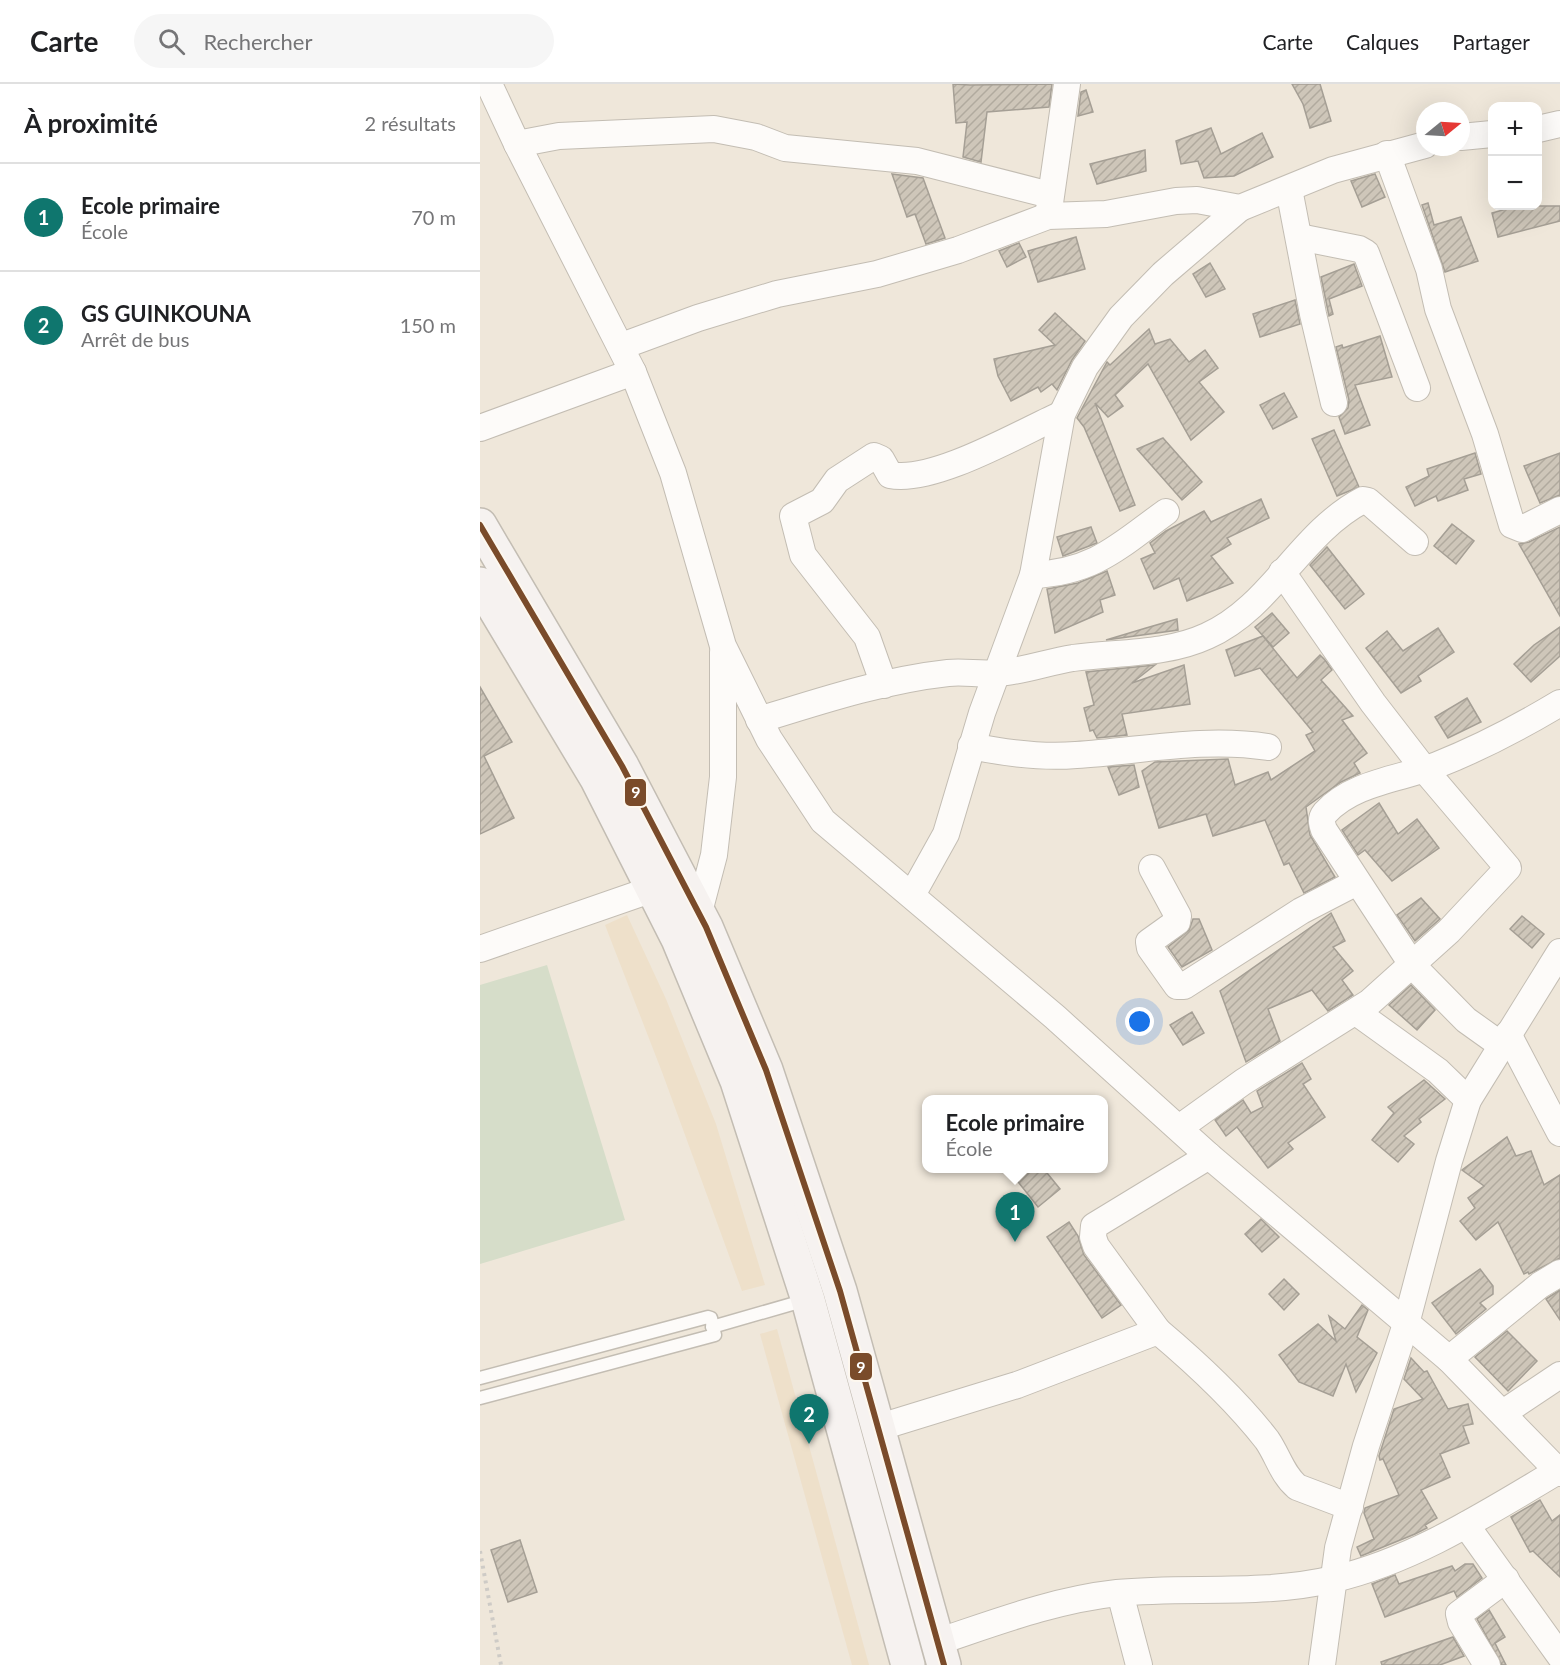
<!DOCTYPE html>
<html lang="fr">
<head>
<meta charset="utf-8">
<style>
	body { margin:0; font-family:Lato,sans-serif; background:#f6f6f6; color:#202124 }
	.controls { position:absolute; right:18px; top:18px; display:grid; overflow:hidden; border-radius:12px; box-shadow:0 6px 24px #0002 }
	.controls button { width:54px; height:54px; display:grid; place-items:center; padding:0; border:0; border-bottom:2px solid #e0e0e0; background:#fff; color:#202124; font:30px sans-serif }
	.compass { position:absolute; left:936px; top:18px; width:54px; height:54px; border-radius:50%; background:#fff; box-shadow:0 6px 24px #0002; rotate:72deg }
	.you { position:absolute; left:660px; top:938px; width:21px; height:21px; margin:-15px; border:4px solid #fff; border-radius:50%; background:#1a73e8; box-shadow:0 0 0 9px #1a73e833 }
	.badge { display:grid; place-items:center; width:39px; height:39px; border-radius:50%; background:#0f766e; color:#fff; font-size:20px; font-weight:700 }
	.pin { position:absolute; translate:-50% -50px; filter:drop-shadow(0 2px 3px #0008) }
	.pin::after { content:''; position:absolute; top:32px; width:21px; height:18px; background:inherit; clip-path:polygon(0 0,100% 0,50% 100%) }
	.popup { position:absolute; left:442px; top:1011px; width:186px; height:78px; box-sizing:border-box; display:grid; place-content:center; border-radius:12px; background:#fff; filter:drop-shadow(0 2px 4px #0005); font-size:20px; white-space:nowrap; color:#757577 }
	.popup b { font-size:22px; color:#202124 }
	.popup::after { content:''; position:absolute; left:50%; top:100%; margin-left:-12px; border:12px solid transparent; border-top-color:#fff }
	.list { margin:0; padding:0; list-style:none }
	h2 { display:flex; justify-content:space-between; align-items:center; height:78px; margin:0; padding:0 24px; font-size:26px }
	h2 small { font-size:20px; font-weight:400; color:#757577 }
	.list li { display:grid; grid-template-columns:39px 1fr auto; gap:18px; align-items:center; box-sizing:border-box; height:108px; padding:0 24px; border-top:2px solid #e0e0e0 }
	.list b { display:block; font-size:22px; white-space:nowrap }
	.list p { margin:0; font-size:20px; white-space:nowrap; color:#757577 }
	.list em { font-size:20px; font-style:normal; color:#757577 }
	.icon { flex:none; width:33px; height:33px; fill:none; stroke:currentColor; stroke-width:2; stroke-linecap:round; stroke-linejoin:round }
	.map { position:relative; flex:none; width:1080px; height:1581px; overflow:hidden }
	header { display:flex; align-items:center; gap:36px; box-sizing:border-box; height:84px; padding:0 30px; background:#fff; border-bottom:2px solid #e0e0e0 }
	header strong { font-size:28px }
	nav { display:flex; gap:33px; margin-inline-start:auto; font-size:21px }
	.search { width:420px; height:54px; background:#f6f6f6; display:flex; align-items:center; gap:15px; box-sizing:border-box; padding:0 21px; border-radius:33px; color:#757577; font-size:22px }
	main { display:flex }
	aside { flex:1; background:#fff }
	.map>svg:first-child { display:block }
</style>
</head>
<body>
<header>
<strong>Carte</strong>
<div class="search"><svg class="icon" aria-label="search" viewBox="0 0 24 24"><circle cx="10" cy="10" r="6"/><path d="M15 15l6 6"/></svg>Rechercher</div>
<nav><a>Carte</a><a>Calques</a><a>Partager</a></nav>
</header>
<main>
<aside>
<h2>À proximité<small>2 résultats</small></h2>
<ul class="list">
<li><span class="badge">1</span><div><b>Ecole primaire</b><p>École</p></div><em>70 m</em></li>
<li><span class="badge">2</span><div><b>GS GUINKOUNA</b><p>Arrêt de bus</p></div><em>150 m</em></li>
</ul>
</aside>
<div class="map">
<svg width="1080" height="1581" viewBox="0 0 1080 1581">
	<defs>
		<pattern id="building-hatch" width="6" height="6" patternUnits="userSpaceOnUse" patternTransform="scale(1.5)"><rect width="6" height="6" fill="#cec6b9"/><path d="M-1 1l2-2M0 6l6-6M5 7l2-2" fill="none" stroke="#b1aa9e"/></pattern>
	</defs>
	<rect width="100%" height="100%" fill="#efe7da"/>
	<g fill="#eee0ca">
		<path d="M 147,831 L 186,915 L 236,1040 L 285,1201 L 262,1207 L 182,988 L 125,841 Z"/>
		<path d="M 297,1245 L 389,1581 L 372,1581 L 280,1250 Z"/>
	</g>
	<path fill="#d6ddc9" d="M 67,881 L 145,1136 L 0,1180 L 0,901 Z"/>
	<g fill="url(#building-hatch)" stroke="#a59f95" stroke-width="1.5">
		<path d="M 473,0 L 490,1 L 572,0 L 569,23 L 507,28 L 501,78 L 483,73 L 487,38 L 476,39 Z"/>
		<path d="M 812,0 L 840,0 L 851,37 L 830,44 L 823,20 Z"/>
		<path d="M 606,6 L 613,28 L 598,32 L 601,8 Z"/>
		<path d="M 731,44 L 741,70 L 782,49 L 793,73 L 754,92 L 724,94 L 718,77 L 701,80 L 696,57 Z"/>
		<path d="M 665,66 L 666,87 L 617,100 L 610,80 Z"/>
		<path d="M 412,90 L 443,94 L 465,154 L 446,160 L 435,130 L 427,133 Z"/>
		<path d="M 895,90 L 905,113 L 882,123 L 871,97 Z"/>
		<path d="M 948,119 L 954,141 L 981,133 L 998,177 L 965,188 L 942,121 Z"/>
		<path d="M 1037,122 L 1080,122 L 1080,137 L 1018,153 L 1012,129 Z"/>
		<path d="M 596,153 L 605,185 L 558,198 L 548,167 Z"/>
		<path d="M 539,159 L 546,173 L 527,183 L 519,167 Z"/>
		<path d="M 730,179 L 745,205 L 726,213 L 713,190 Z"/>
		<path d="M 874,180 L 882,202 L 849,215 L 853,230 L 849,232 L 841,193 Z"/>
		<path d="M 815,216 L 820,240 L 780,253 L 773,230 Z"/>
		<path d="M 575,229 L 605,257 L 592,276 L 577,306 L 572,300 L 561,308 L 558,303 L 531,317 L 518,292 L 514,275 L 575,261 L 559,246 Z"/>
		<path d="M 669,245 L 675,260 L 690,255 L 709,278 L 725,266 L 738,284 L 719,298 L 744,328 L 711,356 L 668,280 L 635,311 L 643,322 L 628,333 L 615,319 L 655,421 L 640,427 L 604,343 L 597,334 L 627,278 L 630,281 Z"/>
		<path d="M 900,252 L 912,293 L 875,301 L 890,341 L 865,350 L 859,333 L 868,324 L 869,316 L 856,263 L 862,261 L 863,264 Z"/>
		<path d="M 804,309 L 817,333 L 793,345 L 780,321 Z"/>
		<path d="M 854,346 L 879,403 L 857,412 L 832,355 Z"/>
		<path d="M 683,354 L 722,398 L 702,416 L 657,365 Z"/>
		<path d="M 995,369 L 1001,390 L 984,395 L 988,406 L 958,417 L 956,412 L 935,422 L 926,403 L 949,392 L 947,385 Z"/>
		<path d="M 1080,369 L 1080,411 L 1060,419 L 1044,382 Z"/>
		<path d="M 781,415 L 789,434 L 747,454 L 751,460 L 731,472 L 753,499 L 707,517 L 699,494 L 674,505 L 661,475 L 675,469 L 670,459 L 686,447 L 724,427 L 731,438 Z"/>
		<path d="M 972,440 L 994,457 L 976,480 L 954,462 Z"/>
		<path d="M 611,443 L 617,459 L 583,472 L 577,453 Z"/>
		<path d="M 1080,443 L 1080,532 L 1039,460 L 1049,458 Z"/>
		<path d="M 847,463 L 884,510 L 865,525 L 830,481 Z"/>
		<path d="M 627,487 L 635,511 L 620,516 L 623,528 L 575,549 L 567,505 L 598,499 Z"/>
		<path d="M 792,529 L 809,549 L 793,563 L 775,543 Z"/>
		<path d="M 697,535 L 698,546 L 626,556 L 666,544 Z"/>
		<path d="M 1080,543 L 1080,572 L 1051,598 L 1034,580 L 1054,561 Z"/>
		<path d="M 958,544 L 974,568 L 938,592 L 941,597 L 921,609 L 886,564 L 907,547 L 923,567 Z"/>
		<path d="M 783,552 L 817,594 L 840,571 L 845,576 L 852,586 L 841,596 L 873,632 L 862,636 L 887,669 L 874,679 L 880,689 L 861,698 L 826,723 L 830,751 L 855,793 L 824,809 L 809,779 L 804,781 L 785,736 L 733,752 L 726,730 L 679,744 L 662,687 L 675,678 L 748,675 L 755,701 L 788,688 L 791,696 L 835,667 L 826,651 L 833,648 L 780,584 L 755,592 L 746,566 Z"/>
		<path d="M 675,581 L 652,599 L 704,581 L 710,620 L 642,630 L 647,651 L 617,654 L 613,646 L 610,647 L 604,624 L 614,621 L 606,588 Z"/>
		<path d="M 0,603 L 32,658 L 4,672 L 34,734 L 0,750 Z"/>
		<path d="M 987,614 L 1001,638 L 968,654 L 955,633 Z"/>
		<path d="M 654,681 L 659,703 L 639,711 L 628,683 Z"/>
		<path d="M 899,719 L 918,750 L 937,735 L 959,764 L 912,797 L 885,766 L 878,771 L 862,746 Z"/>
		<path d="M 941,814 L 960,835 L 935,857 L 917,831 Z"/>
		<path d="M 851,829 L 865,857 L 853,863 L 873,887 L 862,896 L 873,911 L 848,927 L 832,906 L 788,925 L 800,957 L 766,978 L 740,907 Z"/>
		<path d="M 1042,832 L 1064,850 L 1052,864 L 1030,845 Z"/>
		<path d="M 713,835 L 719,835 L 732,866 L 702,883 L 688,863 L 709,846 Z"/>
		<path d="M 931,901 L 955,926 L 937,946 L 909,921 Z"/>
		<path d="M 712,928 L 724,949 L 703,961 L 690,941 Z"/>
		<path d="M 822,979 L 831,995 L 823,1000 L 845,1033 L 808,1059 L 813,1065 L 788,1084 L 757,1043 L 746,1052 L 735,1036 L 763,1016 L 771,1029 L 783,1023 L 777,1007 Z"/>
		<path d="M 944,996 L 965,1015 L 939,1035 L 941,1038 L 924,1052 L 934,1060 L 918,1078 L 892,1056 L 914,1029 L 908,1023 Z"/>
		<path d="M 1027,1053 L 1036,1072 L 1051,1067 L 1064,1101 L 1080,1091 L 1080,1174 L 1049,1190 L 1048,1188 L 1044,1190 L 1018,1138 L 996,1156 L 980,1137 L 995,1124 L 988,1114 L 1004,1102 L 982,1086 Z"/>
		<path d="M 527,1084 L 563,1084 L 580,1105 L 558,1123 Z"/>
		<path d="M 781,1135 L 799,1153 L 782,1168 L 765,1150 Z"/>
		<path d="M 589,1138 L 598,1152 L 604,1171 L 641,1221 L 622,1234 L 567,1153 Z"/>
		<path d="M 1000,1185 L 1013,1202 L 1013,1210 L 1000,1219 L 1006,1225 L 976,1250 L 952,1219 Z"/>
		<path d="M 804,1195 L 819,1210 L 804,1226 L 789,1210 Z"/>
		<path d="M 1080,1206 L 1080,1236 L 1066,1215 Z"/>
		<path d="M 882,1221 L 888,1226 L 877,1253 L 897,1269 L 876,1308 L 866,1280 L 853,1312 L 819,1298 L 799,1271 L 838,1240 L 856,1257 L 849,1232 L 865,1245 Z"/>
		<path d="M 1027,1247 L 1057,1277 L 1028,1307 L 995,1273 Z"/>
		<path d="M 931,1274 L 944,1288 L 947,1287 L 968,1325 L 988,1320 L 993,1340 L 983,1342 L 989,1359 L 960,1370 L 970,1393 L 941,1406 L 957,1434 L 945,1441 L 947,1444 L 935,1450 L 881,1472 L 877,1463 L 894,1455 L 884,1429 L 885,1424 L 919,1411 L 903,1375 L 900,1376 L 899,1372 L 914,1325 L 943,1315 L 924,1295 Z"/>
		<path d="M 1060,1416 L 1072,1437 L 1080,1431 L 1080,1493 L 1053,1467 L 1050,1468 L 1031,1433 Z"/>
		<path d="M 40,1456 L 57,1508 L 28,1518 L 11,1466 Z"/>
		<path d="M 985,1480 L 993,1480 L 1002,1494 L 977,1513 L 974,1507 L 905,1533 L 892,1500 L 915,1491 L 919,1500 L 972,1482 L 975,1487 Z"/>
		<path d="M 1009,1526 L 1025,1553 L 1015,1559 L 1026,1581 L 1022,1581 L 997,1535 Z"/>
		<path d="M 973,1553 L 984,1572 L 960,1581 L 902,1581 L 901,1578 Z"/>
	</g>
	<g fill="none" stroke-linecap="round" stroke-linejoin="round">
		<defs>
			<g id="lane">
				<path d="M 232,1243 L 326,1216"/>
				<path d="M 0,1294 L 228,1233 L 231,1234 L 235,1251 L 0,1314"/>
			</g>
			<g id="street">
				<path d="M 9,0 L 37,60 L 153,288 L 193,389 L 243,562 L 289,655 L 343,737 L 575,933 L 729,1072 L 969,1275 L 1080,1389"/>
				<path d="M 1058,45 L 1080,40"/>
				<path d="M 981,53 L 1012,50"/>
				<path d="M 37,60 L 79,52 L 234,45 L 276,53 L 305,64 L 437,77 L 570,111"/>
				<path d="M 907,70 L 949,185 L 958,225 L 1005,350 L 1032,441 L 1042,445 L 1080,426"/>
				<path d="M 809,105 L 833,230 L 854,319"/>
				<path d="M 569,126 L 587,0"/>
				<path d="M 819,153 L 879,165 L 886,169 L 937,304"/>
				<path d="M 142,262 L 218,234 L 297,210 L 397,190 L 478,166 L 568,132 L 626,130 L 696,117 L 717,116 L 760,124 L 853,86 L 945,61"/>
				<path d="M 0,344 L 153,288"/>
				<path d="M 553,491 C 615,488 639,462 686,428"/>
				<path d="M 404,601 L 387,553 L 323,471 L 313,432 L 342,417 L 357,396 L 394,372 L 401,375 L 410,391 C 453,400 540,349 582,330"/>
				<path d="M 279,636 C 340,617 404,596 468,589 C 484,587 501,591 518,589 C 544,587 568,578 593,574 C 637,568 686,571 727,552 C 792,523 820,449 883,416 L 888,417 L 935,458"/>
				<path d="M 491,662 C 525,669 561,674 596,671 C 660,667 724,653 788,663"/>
				<path d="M 672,784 L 698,832 L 697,838 L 669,858 L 670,864 L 697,902 L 704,902 L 821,827 L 877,798"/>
				<path d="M 432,811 L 466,750 L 502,629 L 553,491 L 582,330 L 605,283 L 641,233 L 683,190 L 760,124"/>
				<path d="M 219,828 L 234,771 L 243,693 L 243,568"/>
				<path d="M 0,865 L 173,805"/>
				<path d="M 876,928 L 958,987 L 988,1016"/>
				<path d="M 1028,950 L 1080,1049"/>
				<path d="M 1021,961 L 986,936 L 933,882 L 844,746 C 842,740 840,735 845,729 C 873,698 921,695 957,681 C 1000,664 1040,643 1080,619"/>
				<path d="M 699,1044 L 763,998 L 890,918 L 969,847 L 1028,784 L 944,685 L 893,619 L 802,488"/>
				<path d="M 678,1247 L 616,1162 L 613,1153 L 614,1142 L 729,1072"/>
				<path d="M 969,1275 L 1060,1201 L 1080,1189"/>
				<path d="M 1023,1329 L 1080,1291"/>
				<path d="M 397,1344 L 537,1301 L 678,1247 C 716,1279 756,1316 787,1356 C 798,1372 802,1390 817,1403 L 870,1423"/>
				<path d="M 986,1441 L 1080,1572"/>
				<path d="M 640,1509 L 659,1581"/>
				<path d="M 457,1558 C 517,1538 574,1516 637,1509 C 709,1502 782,1512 854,1495 C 935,1476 1007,1429 1078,1387"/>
				<path d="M 842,1581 L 858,1464 L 886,1362 L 926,1240 L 969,1077 L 988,1016 L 1080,868"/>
				<path d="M 1007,1581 L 981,1538 L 979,1530 L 1026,1495"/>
			</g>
			<g id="secondary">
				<path d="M 0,441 L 142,682 L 226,843 L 286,986 L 360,1207 L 464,1581"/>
				<path d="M 0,500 L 117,695 L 198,855 L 257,997 L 328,1216 L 428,1581"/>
			</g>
		</defs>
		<use href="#lane" stroke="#c3bdb3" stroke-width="15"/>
		<use href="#street" stroke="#c3bdb3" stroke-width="28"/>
		<use href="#secondary" stroke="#c3bdb3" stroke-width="36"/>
		<path stroke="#cecbc6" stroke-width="4" stroke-dasharray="3 4.5" stroke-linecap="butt" d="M 0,1467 L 21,1581"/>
		<use href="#lane" stroke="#fdfbf9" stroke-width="12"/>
		<use href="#street" stroke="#fdfbf9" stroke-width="26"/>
		<use href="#secondary" stroke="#f6f2f0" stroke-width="33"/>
		<defs>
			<path id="bus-1" d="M 0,441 L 142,682 L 226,843 L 286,986 L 360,1207 L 464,1581"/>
		</defs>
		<use href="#bus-1" stroke="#fdf7ee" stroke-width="10"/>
		<use href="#bus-1" stroke="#7a4b2a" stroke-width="6"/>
	</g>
	<g stroke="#fdf7ee" stroke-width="2">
		<rect x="144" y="694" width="23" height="29" rx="6" fill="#7a4b2a"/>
		<rect x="369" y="1268" width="24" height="29" rx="6" fill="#7a4b2a"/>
	</g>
	<g font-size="16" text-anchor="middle" font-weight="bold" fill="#fff">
		<text x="156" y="714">9</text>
		<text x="381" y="1289">9</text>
	</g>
</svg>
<div class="controls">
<button>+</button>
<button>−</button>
</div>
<svg class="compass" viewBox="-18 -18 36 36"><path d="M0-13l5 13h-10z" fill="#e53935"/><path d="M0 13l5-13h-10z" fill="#757577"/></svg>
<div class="you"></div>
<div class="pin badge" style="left:535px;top:1158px">1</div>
<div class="popup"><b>Ecole primaire</b>École</div>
<div class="pin badge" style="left:329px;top:1360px">2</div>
</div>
</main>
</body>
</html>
